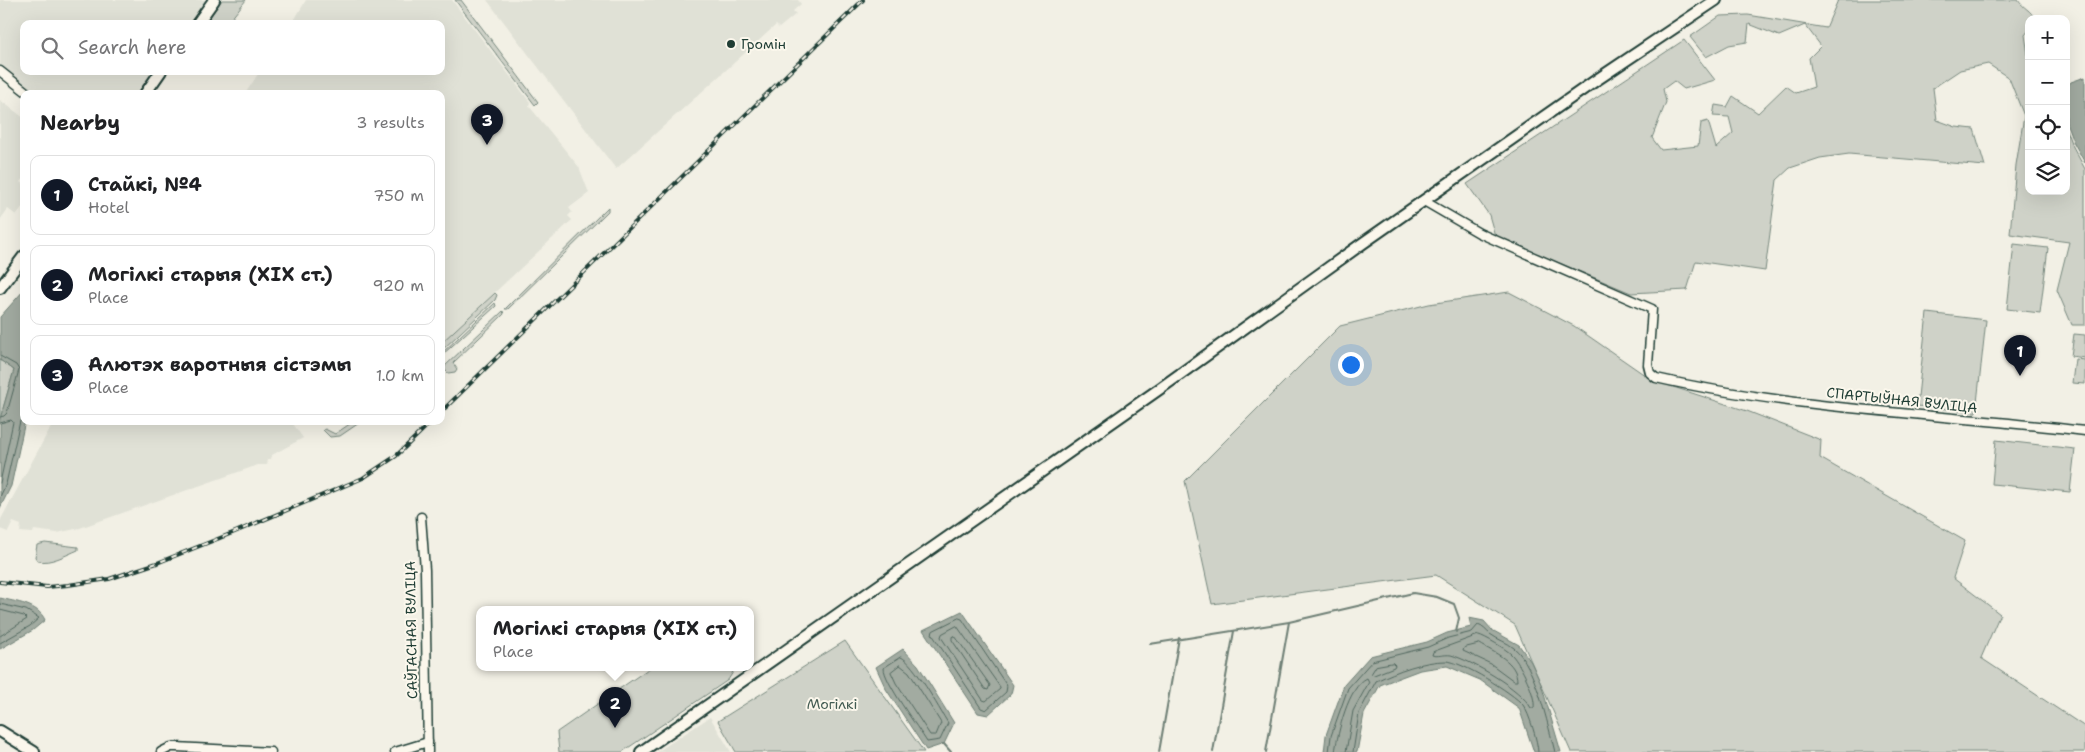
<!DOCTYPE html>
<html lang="en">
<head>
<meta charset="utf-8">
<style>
	body { margin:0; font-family:"Shantell Sans",sans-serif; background:#f2f2f2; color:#202124 }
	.controls { position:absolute; right:15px; top:15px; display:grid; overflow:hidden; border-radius:10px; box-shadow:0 5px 20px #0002 }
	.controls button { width:45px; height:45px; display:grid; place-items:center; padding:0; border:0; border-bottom:1px solid #e0e0e0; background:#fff; color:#202124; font:25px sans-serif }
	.you { position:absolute; left:1350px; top:364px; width:18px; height:18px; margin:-12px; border:4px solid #fff; border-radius:50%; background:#1a73e8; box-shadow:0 0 0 8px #1a73e833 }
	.badge { display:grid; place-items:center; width:32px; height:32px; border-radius:50%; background:#111827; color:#fff; font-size:16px; font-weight:700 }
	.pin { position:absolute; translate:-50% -41px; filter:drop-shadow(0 1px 2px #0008) }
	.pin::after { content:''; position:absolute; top:26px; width:18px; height:15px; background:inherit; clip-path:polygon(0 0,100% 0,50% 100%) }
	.popup { position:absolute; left:476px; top:606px; width:278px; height:65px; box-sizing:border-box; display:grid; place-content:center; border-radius:10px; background:#fff; filter:drop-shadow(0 1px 4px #0005); font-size:16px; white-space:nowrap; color:#757577 }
	.popup b { font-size:19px; color:#202124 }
	.popup::after { content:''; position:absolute; left:50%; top:100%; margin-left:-10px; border:10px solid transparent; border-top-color:#fff }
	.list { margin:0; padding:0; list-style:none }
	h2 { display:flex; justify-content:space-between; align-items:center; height:65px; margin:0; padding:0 20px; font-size:21px }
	h2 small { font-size:16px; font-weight:400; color:#757577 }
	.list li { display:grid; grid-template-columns:32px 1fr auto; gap:15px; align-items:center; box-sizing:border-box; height:80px; margin:0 10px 10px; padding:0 10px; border:1px solid #e0e0e0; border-radius:10px }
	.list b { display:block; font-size:19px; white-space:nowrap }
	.list p { margin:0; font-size:16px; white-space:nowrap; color:#757577 }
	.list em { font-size:16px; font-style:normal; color:#757577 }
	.icon { flex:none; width:28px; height:28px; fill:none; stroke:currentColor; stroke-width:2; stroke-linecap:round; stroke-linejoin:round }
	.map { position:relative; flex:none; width:2085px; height:752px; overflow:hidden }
	.search { position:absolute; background:#fff; box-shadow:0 5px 20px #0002; left:20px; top:20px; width:425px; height:55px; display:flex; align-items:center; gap:12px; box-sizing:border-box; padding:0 18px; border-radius:10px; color:#757577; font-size:19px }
	.panel { position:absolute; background:#fff; box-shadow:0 5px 20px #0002; left:20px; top:90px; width:425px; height:335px; border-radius:10px }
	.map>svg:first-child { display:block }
</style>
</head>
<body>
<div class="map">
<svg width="2085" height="752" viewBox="0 0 2085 752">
	<rect width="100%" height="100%" fill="#f2f0e5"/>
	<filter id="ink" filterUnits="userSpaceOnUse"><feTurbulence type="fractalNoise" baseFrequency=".02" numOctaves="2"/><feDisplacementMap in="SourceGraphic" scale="10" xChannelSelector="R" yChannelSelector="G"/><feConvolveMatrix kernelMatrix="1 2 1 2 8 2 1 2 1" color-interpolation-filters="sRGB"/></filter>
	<g filter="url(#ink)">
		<g fill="#e0e1d6">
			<path d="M 0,0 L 207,0 L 189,24 L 24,24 L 24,71 L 153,71 L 136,94 L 33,94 L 0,68 Z"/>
			<path d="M 306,0 L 452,0 L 530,102 L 529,106 L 579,167 L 589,193 L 569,208 L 572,212 L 568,216 L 572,220 L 441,343 L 441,94 L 245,94 L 260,71 L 441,71 L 441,24 L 292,24 Z"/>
			<path d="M 487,0 L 798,0 L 801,4 L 793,11 L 796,14 L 779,28 L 776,25 L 616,169 Z"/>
			<path d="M 0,100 L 24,118 L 24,177 L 20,182 L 24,185 L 24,205 L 16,215 L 8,209 L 0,220 Z"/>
			<path d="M 54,421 L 291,421 L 303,438 L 272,455 L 271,459 L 268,459 L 267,465 L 258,465 L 80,528 L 57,533 L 34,530 L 33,533 L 20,532 L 21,525 L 13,522 L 8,532 L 0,529 L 0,521 Z"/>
			<path d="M 710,717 L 731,752 L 657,752 Z"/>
		</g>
		<g fill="#cfd2c8" stroke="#77887e">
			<path d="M 222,0 L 246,0 L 227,24 L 205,24 Z"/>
			<path d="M 455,0 L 461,0 L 538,102 L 535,105 Z"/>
			<path d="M 1838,0 L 2018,0 C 2023,8 2031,10 2035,19 L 2029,19 L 2029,30 L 2025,35 L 2029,61 L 2029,191 L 2066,191 L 2066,130 L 2071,143 L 2085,169 L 2085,325 L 2072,325 L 2057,290 L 2069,242 L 2010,234 L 2016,165 L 2024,116 L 2009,78 L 1988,64 L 1960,70 L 1933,88 L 1937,120 L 1956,127 L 1974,129 L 1985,166 L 1849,154 L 1820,158 L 1790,168 L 1777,180 L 1765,271 L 1696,261 L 1687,290 L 1631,293 L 1495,236 L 1489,215 L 1467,184 L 1684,40 L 1715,80 L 1684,89 L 1674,81 L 1663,89 L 1666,102 L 1652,138 L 1661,150 L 1698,146 L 1701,123 L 1708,121 L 1716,148 L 1733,133 L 1729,117 L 1713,116 L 1715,105 L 1727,107 L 1733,96 L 1758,113 L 1786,86 L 1796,93 L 1814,87 L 1809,58 L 1821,46 L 1805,25 L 1779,36 L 1749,24 L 1747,42 L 1729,45 L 1706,57 L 1690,37 L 1720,16 L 1748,15 L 1826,28 Z"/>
			<path d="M 608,207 L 608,211 L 508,309 L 505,309 Z"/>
			<path d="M 2014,244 L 2048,248 L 2040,313 L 2007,309 Z"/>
			<path d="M 1509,292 L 1574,326 L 1652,380 L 1747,411 L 1821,440 L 1820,458 L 1965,541 L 1953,578 L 2000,614 L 1981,658 L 2085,727 L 2085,752 L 1571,752 L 1515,625 L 1436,575 L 1212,604 L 1185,481 L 1340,326 L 1429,304 Z"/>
			<path d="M 495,293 L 497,295 L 495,300 L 441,351 L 441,343 Z"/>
			<path d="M 495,303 L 496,306 L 441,356 L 441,354 Z"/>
			<path d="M 503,311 L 504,314 L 453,363 L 457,369 L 455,372 L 448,373 L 444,369 L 445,366 Z"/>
			<path d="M 1927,313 L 1986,320 L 1976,412 L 1917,406 Z"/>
			<path d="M 2074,334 L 2085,335 L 2085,358 L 2071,356 Z"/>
			<path d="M 2075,359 L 2085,360 L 2085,384 L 2072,383 Z"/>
			<path d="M 0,360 L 14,370 L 0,419 Z"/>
			<path d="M 354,421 L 362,421 L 340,436 L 330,437 L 323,430 L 325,429 L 335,434 Z"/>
			<path d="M 1996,440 L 2075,449 L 2070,492 L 1992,484 Z"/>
			<path d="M 45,543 L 78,547 L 78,550 C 66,555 50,564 38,561 L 35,557 L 37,545 Z"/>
			<path d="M 845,641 L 924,752 L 736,752 L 718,721 Z"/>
			<path d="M 651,667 L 731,667 L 733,672 L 728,680 L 622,752 L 559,752 L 557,732 Z"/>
		</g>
		<g fill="#a2aba1" stroke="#6e7f75">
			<path d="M 2085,77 L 2085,163 L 2073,141 L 2066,122 L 2066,88 L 2071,82 Z"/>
			<path d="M 24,290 L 24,421 L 25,421 L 11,486 L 0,508 L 0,419 L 14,370 L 0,360 L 0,317 Z"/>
			<path d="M 0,598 C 16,602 38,604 45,620 L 33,630 L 0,649 Z"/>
			<path d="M 962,611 L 1013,685 L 1011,694 L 988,715 L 978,713 L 923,630 Z"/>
			<path d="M 1469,618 L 1484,621 L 1492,630 L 1519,645 L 1531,662 L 1541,684 L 1561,752 L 1534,752 L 1519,708 L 1480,680 L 1447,666 L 1420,670 L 1380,685 L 1364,714 L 1357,752 L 1324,752 L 1326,735 L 1344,685 L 1370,656 L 1427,642 L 1447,633 L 1471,627 Z"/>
			<path d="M 903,649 L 918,665 L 954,723 L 944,744 L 926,750 L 886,689 L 876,667 Z"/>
		</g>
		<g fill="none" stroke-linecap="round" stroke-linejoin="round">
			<g stroke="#536960" stroke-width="1">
				<path d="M 0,356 L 16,365 L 19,370 L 7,413 L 4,416 L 0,417"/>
				<path d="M 0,423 L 11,420 L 13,422 L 0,483"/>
				<path d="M 0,497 L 6,484 L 20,421 L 24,417"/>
				<path d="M 0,604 L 26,610 L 39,618 L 30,626 L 0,643"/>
				<path d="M 0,610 L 24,616 L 27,619 L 0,636"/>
				<path d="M 959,618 L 962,619 L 1007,686 L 1006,692 L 986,710 L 981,708 L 932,634 L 933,631 Z"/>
				<path d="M 957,626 L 1000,687 L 1000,689 L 986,701 L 983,700 L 941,637 L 942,634 Z"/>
				<path d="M 1479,635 C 1484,636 1508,650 1512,655 C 1521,665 1536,695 1534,708 L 1531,708 C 1521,689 1472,661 1451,655 C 1444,654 1437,657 1432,655 L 1433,652 Z"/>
				<path d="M 955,636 L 990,685 L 988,690 L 985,689 L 952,640 L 952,637 Z"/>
				<path d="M 1480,644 C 1494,653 1517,661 1517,681 L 1514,681 L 1491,664 L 1463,651 L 1464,648 Z"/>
				<path d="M 901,657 C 914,662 939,709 948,723 L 940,740 L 927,742 C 919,729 883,680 884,668 Z"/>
				<path d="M 1393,663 L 1395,665 L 1394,667 L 1374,675 L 1371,674 L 1376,666 Z"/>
				<path d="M 900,665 L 909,672 L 941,723 L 936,735 L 930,735 L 896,683 L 891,672 Z"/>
				<path d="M 1329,752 L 1331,736 L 1348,688 L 1372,661 L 1428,647 L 1448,638 L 1472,632 L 1478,625 C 1484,627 1486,631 1490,634 C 1498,640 1507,642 1514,648 C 1535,664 1548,726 1555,752"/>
				<path d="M 1335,752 C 1338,732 1348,687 1367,678 L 1369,682 L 1353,711 L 1346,752"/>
				<path d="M 1353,752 L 1359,713 L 1376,681 C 1397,671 1423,661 1446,661 C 1461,661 1513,693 1523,705 C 1529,713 1538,742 1538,752"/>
			</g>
			<g stroke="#6e7f75" stroke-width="2">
				<path d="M 1150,644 L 1289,622 L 1413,593 L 1437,597 L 1454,604 L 1459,618 L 1456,632"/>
				<path d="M 944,744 L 951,752"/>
				<path d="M 1159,752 L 1179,638"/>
				<path d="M 1213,752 L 1234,631"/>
				<path d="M 1266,752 L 1289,622"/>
			</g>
			<defs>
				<g id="minor">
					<path d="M 0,71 L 29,94"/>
					<path d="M 1424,201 L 1479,233 L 1652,309 L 1648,365 L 1650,373 L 1656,378 C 1797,410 1942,414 2085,431"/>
					<path d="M 421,517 L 425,570 L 428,752"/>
					<path d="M 161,752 L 171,747 L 176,747 L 271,752"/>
					<path d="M 395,752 L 428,742"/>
				</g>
				<g id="major">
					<path d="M 197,24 L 214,0"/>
					<path d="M 145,94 L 161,71"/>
					<path d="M 0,288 L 24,256"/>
					<path d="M 0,731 L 34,752"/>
					<path d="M 641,752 L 1158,390 L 1363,243 L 1595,81 L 1716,0"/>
				</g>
			</defs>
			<use href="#minor" stroke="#1f3d34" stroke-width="11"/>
			<use href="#major" stroke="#1f3d34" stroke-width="14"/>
			<use href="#minor" stroke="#fbf7ec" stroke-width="8"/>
			<use href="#major" stroke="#fbf7ec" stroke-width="10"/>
			<defs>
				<g id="rail">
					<path d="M 441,412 L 863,0"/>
					<path d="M 0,582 L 47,587 L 68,585 L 109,579 L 157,563 L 235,532 L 363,478 L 396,456 L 432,421"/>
				</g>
			</defs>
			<use href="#rail" stroke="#1f3d34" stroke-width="4"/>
			<use href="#rail" stroke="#fbf7ec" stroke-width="2" stroke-dasharray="5.5" stroke-linecap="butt"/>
		</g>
	</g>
	<circle fill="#1f3d34" stroke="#fbf7ec" stroke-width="2" cx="731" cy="44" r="5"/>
	<g text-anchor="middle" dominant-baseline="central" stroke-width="4" stroke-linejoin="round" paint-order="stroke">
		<g font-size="14" fill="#1f3d34" stroke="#fbf7ec" text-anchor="start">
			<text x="741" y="44">Громін</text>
		</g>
		<g font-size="14" fill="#1f3d34" stroke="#fbf7ec">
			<text transform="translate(1902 400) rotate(6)">СПАРТЫЎНАЯ ВУЛІЦА</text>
			<text transform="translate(411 630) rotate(-91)">САЎГАСНАЯ ВУЛІЦА</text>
		</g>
		<g font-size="14" fill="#425b52" stroke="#fbf7ec">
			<text x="832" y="704">Могілкі</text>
		</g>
	</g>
</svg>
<div class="controls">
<button>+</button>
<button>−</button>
<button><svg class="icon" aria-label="locate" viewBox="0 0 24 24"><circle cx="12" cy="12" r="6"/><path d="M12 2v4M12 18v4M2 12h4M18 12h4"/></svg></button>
<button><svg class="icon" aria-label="layers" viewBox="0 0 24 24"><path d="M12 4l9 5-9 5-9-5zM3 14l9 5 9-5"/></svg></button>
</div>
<div class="you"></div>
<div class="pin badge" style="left:2020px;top:376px">1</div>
<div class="pin badge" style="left:615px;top:728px">2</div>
<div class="popup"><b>Могілкі старыя (XIX ст.)</b>Place</div>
<div class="pin badge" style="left:487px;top:145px">3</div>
<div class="search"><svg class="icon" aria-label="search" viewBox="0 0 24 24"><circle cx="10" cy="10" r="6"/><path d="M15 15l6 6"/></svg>Search here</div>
<section class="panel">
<h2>Nearby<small>3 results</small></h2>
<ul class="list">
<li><span class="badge">1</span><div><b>Стайкі, №4</b><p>Hotel</p></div><em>750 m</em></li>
<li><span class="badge">2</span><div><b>Могілкі старыя (XIX ст.)</b><p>Place</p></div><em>920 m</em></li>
<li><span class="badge">3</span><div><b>Алютэх варотныя сістэмы</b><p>Place</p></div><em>1.0 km</em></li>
</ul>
</section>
</div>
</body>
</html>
